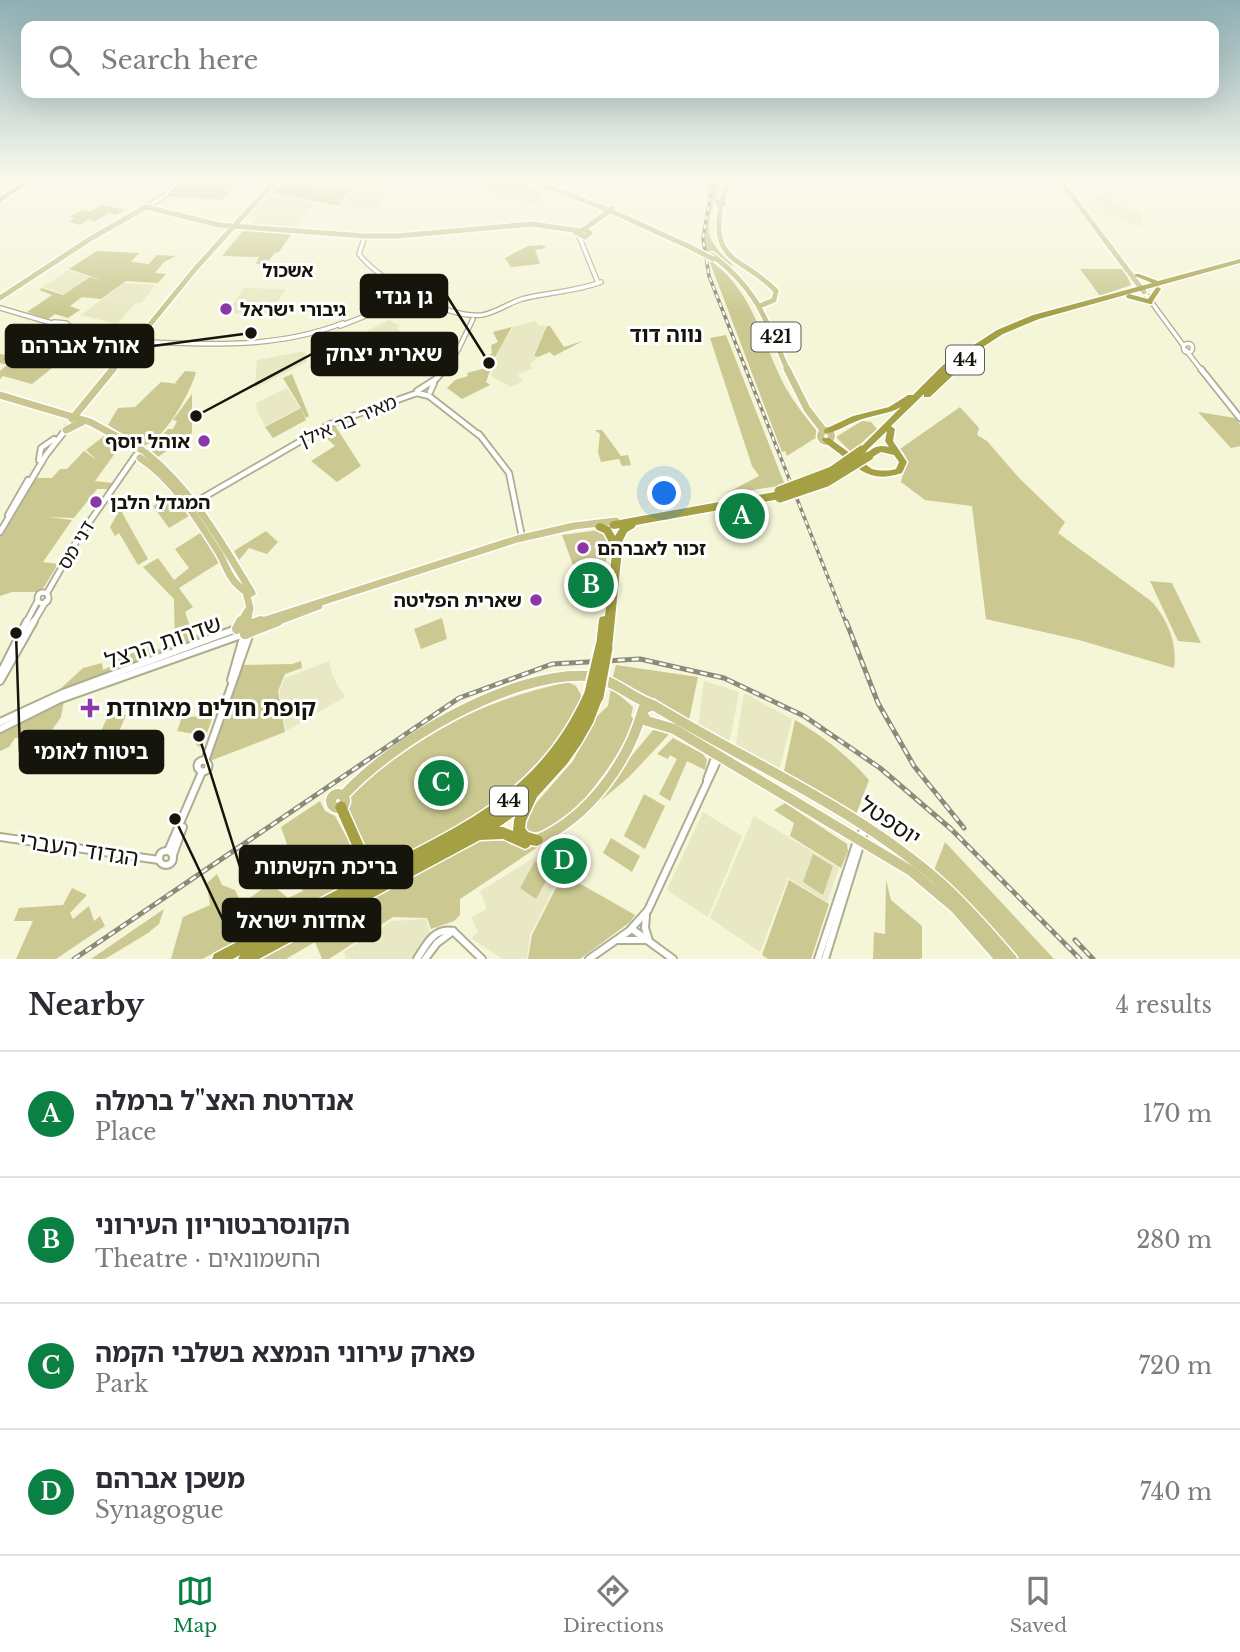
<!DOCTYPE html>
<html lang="en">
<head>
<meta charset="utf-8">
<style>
	body { margin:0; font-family:"Libre Baskerville","Noto Sans Hebrew",serif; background:#f7f7f7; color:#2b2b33 }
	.you { position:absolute; left:665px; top:494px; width:24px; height:24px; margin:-18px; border:5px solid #fff; border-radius:50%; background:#1a73e8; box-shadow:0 0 0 10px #1a73e833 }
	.badge { display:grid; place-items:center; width:46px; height:46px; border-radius:50%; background:#0b8043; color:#fff; font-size:23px; font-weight:700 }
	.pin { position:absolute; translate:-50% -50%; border:4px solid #fff; box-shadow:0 2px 7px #0006 }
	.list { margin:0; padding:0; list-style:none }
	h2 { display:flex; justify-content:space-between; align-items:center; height:91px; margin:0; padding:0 28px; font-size:30px }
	h2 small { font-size:23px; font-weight:400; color:#7c7c81 }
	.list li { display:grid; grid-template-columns:46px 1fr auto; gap:21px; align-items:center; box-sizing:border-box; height:126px; padding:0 28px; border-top:2px solid #e1e1e2 }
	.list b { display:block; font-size:26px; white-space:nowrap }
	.list p { margin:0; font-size:23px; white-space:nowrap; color:#7c7c81 }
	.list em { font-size:23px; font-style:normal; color:#7c7c81 }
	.icon { flex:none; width:38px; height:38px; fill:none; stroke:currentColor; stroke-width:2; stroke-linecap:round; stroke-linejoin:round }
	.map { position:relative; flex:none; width:1240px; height:959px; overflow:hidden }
	.search { position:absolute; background:#fff; box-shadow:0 7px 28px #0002; left:21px; right:21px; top:21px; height:77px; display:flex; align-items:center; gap:18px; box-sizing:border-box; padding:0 24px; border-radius:14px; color:#7c7c81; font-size:26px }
	.sheet { height:595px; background:#fff }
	nav { display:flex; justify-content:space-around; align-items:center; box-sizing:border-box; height:98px; border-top:2px solid #e1e1e2; background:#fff; font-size:19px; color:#7c7c81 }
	nav a { display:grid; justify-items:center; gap:4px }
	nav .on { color:#0b8043 }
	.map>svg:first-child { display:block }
</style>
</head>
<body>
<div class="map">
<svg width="1240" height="959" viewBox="0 0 1240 959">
	<rect width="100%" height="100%" fill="#f5f5d8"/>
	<g fill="#e9e8c4">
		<path d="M 496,180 L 517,180 L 539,191 L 542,196 L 539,204 L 519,201 L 521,197 L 491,193 L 479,184 Z"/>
		<path d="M 352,189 L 383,191 L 377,209 L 341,206 Z"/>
		<path d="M 269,194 L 300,201 L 315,203 L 294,229 L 250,226 L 258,216 L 248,215 Z"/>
		<path d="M 1091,197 L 1107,197 L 1119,206 L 1141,211 L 1142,227 L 1105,213 Z"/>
		<path d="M 68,270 L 89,277 L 64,294 L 43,287 Z"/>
		<path d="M 124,283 L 156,285 L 141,303 L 135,303 L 117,324 L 81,315 Z"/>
		<path d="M 244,288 L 286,289 L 270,314 L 227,313 Z"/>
		<path d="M 389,320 L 400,326 L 397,328 L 407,338 L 363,348 L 359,335 Z"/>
		<path d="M 536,321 L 538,325 L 545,326 L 545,331 L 533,356 L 537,358 L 529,365 L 533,368 L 518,375 L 523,381 L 511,387 L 491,376 L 496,355 L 513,327 Z"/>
		<path d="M 305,351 L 307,362 L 255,388 L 257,360 Z"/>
		<path d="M 287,388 L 300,408 L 265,426 L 257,411 L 256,403 Z"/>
		<path d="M 329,661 L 333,677 L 345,697 L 286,731 L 279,691 L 285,678 Z"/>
		<path d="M 704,681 L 739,692 L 729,744 L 698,727 Z"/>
		<path d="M 744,693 L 792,719 L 778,775 L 735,749 Z"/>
		<path d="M 703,812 L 742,836 L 708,917 L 667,890 Z"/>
		<path d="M 754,816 L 839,868 L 827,902 L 788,878 L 760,952 L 710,918 Z"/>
		<path d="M 540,854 L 562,872 L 530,935 L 527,959 L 502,959 L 471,938 L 478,932 L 471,917 L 487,909 L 480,891 Z"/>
		<path d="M 426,919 L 430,932 L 414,959 L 346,959 L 344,952 L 392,921 Z"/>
	</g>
	<g fill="#cbc991">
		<path d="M 181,180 L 239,180 L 222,200 L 168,196 Z"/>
		<path d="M 715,180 L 721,180 C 709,221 696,234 733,265 L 731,266 L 704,249 L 705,220 Z"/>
		<path d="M 285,182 L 350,189 L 339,206 L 272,193 Z"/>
		<path d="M 101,205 L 126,210 L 116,215 L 109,213 L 94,222 L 88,220 L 80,225 L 69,222 L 74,218 L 70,216 L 82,210 L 89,212 Z"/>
		<path d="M 243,231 L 292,233 L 279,252 L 275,253 L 265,265 L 256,264 L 259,257 L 222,256 Z"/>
		<path d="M 542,245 L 546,248 L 535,250 L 540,264 L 511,267 L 505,258 L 528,246 Z"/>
		<path d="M 97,251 L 139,253 L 131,262 L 149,264 L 157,255 L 176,256 L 164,262 L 155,273 L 166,274 L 158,283 L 126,281 L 101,299 L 82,297 L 70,306 L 80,310 L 68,318 L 55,314 L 48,319 L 27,312 L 52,295 L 39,290 L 42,288 L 63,295 L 90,277 L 104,281 L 69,269 Z"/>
		<path d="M 709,260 C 752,288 762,341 784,385 C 793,401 804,415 816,430 L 817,437 L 787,456 L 785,451 L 782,452 Z"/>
		<path d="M 1080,269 L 1124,269 L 1131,285 L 1100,296 Z"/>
		<path d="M 55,326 L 64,329 L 43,346 L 46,347 L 38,354 L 61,361 L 32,384 L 3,376 L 0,379 L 0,371 L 7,365 L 0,363 L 0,354 L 5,355 L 9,352 L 18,354 Z"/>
		<path d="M 547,326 L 550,326 L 564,347 L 583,341 L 554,356 L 550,352 L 538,357 L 534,356 Z"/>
		<path d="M 512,327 L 495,357 L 486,382 L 490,385 L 462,399 L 447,388 L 455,380 L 468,376 L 467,373 L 486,368 L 483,358 L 492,353 L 491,345 L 498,342 L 493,332 Z"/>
		<path d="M 726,335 L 785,485 L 725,494 L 759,476 L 752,466 L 710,338 Z"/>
		<path d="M 185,371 L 196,372 C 191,392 162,445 141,446 L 108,425 L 118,408 L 135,407 L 161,382 L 179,384 L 175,383 Z"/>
		<path d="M 292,374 L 309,416 L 306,418 L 301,409 L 306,420 L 273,438 L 265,427 L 301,408 L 283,378 Z"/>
		<path d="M 192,394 L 192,433 L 158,457 L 149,450 L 168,429 L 173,429 L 177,421 L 173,420 Z"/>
		<path d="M 960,407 L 979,428 L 977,435 L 987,441 L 1020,479 L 1065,522 L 1058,533 L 1151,601 C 1167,618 1178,644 1174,668 L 1079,640 L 986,619 L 972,506 L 925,500 L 901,482 C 904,467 913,462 900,449 Z"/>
		<path d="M 1198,412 L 1235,418 L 1240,424 L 1240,446 L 1231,448 Z"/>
		<path d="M 862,421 L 871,422 L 877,429 L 851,452 L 836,437 Z"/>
		<path d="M 334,424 L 361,466 L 337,482 L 311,461 L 335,446 L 323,435 L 332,430 L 330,427 Z"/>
		<path d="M 595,430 L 602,430 L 621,456 L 628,455 L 631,465 L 622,466 L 619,459 L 601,462 L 598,452 L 600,434 Z"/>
		<path d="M 104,436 L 121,445 L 95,481 L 113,483 L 109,489 L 97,489 L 74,518 L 48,517 L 72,520 L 43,562 L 58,564 L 41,592 L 12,592 L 0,596 L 0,537 L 35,478 L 52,478 L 60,469 L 67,469 L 84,451 L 97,460 L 86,450 Z"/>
		<path d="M 167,498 L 175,509 L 181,505 L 189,516 L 169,528 L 153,506 Z"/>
		<path d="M 120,509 L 148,559 L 138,565 L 119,533 L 115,536 L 110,527 Z"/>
		<path d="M 599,530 L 608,538 L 605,570 L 577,576 L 562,535 Z"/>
		<path d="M 266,531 L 278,542 L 267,554 L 249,548 L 239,560 L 234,551 Z"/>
		<path d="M 202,532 L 220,562 L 179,588 L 193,607 L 185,612 L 193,635 L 209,636 L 175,650 L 174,599 L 143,567 L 158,558 L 174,580 L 189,568 L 175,549 Z"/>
		<path d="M 1150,581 L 1172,583 L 1201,643 L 1178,641 Z"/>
		<path d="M 442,618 L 447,639 L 421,649 L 414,629 Z"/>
		<path d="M 155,644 L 155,650 L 172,646 L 172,650 L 117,670 L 118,659 Z"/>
		<path d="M 301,661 L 302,668 L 285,674 L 278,691 L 285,732 L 210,761 L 236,679 L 244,665 L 292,664 Z"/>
		<path d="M 102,663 L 103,670 L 111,666 L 111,672 L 58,691 L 83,668 Z"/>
		<path d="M 616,665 L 698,677 L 688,725 L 666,711 L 655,698 L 648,699 L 612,680 Z"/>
		<path d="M 568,682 L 576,686 L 582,697 C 568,731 543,768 514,792 C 482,819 429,841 391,861 C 363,870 353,827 344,808 C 347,803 347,797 350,793 C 359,781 375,772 387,763 C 447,720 496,698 568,682 Z"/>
		<path d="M 611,688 L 633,707 L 631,716 L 636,722 C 621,750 566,843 527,831 L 525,825 L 530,810 L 573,761 L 596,717 L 608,706 Z"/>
		<path d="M 64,701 L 61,717 L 48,736 L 15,738 L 9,747 L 0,751 L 0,733 Z"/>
		<path d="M 126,715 L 112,748 L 93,748 L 108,716 Z"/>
		<path d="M 213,716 L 202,747 L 197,746 L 195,734 L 177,731 L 182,717 Z"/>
		<path d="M 795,720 C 823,736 848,756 869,780 L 854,820 L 783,776 Z"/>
		<path d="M 656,727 L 673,730 L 629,777 L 574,823 L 460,899 L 460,915 L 454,921 L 431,929 L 427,918 L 393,917 L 329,959 L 322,959 L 315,942 L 286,959 L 257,959 L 487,836 C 502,837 520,849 534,845 C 571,836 629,757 656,727 Z"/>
		<path d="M 673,738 L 703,754 L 707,760 L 705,770 L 687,761 L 670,801 L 659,794 L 677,759 L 670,755 L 668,759 L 657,754 Z"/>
		<path d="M 644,794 L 665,806 L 645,849 L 624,836 Z"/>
		<path d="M 320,801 L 325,811 L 335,816 L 362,865 L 361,872 L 348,887 L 202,959 L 171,959 L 183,917 L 210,905 L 207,883 L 217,874 L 222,885 L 235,890 L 242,904 L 270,883 L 288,898 L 303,891 L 281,827 Z"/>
		<path d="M 785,803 L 847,844 L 848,851 L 841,868 L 790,836 L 794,823 L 774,810 Z"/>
		<path d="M 611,838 L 640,856 L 632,872 L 603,853 Z"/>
		<path d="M 945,842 L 1054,959 L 1016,959 L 933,873 Z"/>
		<path d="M 813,854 L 833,866 L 823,895 L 803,882 Z"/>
		<path d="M 535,861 L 551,872 L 536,899 L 520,888 Z"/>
		<path d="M 563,874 L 635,915 L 630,922 L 580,959 L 528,959 L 532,935 Z"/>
		<path d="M 789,880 L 829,904 L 811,959 L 768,959 L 762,955 Z"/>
		<path d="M 886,880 L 891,900 L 922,926 L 922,958 L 920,959 L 873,959 L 874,932 L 885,934 Z"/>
		<path d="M 72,888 L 87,895 L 70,913 L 73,919 L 89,906 L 94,921 L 100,916 L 105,926 L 56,959 L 16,959 L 33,921 L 14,921 L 19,908 L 63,905 Z"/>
		<path d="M 164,909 L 159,924 L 148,933 L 105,959 L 91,959 Z"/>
	</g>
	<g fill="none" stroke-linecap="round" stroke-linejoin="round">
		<defs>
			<g id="minor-far2">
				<path d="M 147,207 L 167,194 L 178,180"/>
				<path d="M 365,236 L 359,254 C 379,281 447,319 482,315 C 495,313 509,303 522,299 C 548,292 575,292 601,282"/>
				<path d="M 579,236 L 598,283"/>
				<path d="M 1144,292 L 1183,345"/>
				<path d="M 0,308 L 55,324 L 59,328 L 136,342"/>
				<path d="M 54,322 L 66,323 L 71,327"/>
				<path d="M 340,326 L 418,295"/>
				<path d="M 145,342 C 213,345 279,348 343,323"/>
				<circle cx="1188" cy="348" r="4.5"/>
				<path d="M 1186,350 L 1202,371"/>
				<path d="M 444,371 L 458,350 L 473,319"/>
			</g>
			<g id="minor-far1">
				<path d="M 1201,369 L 1240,418"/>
				<path d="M 417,391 L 436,379 L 445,369"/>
				<path d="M 430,392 L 434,383"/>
				<path d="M 479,434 L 509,473 L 522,537"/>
				<path d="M 39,460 L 41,448 L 54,439"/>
				<path d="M 192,504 L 330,424 L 417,393 L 429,396 L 479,435"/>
				<path d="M 8,515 L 28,480"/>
				<path d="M 0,532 L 46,455 L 67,428"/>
				<circle cx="43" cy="598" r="5.5"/>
				<path d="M 47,593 L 79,537 L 136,455"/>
				<path d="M 26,623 L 37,602"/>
				<path d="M 33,623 L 46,601"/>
			</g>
			<g id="minor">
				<path d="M 0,674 L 27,621"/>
				<path d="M 231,680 L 244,634"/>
				<path d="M 0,681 L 34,621"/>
				<path d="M 0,722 L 63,693 L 236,629"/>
				<path d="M 0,729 L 58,700 L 244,634"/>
				<circle cx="203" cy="766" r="5.5"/>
				<path d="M 205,761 L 250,633"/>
				<path d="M 707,780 L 716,755"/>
				<path d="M 0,837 L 159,860"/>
				<circle cx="166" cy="858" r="7"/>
				<path d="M 168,851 L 202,772"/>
				<path d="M 173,855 L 183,827"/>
				<path d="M 646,915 L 645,928 L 649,941"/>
				<path d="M 632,929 L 673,959"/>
				<path d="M 453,931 L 482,959"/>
				<path d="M 619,940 L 645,940"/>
				<path d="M 417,959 C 426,945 434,927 453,931"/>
				<path d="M 425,959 L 437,943 L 453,931"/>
				<path d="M 589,959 L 629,931 L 648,910 L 724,746"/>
				<path d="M 818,959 L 858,838 L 865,828"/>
				<path d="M 825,959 L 865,829"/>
			</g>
			<g id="major-far2">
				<path d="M 531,180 L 611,211 L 690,247"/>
				<path d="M 1060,180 L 1144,292"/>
				<path d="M 722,201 L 728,180"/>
				<path d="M 717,202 L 724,203 L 721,205 Z"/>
				<path d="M 721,205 C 710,265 743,256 776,291 L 774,300 L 762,305"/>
				<path d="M 583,230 L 612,209"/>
				<path d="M 576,233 L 585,230 L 590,233 L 585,237 L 578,233"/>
				<path d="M 712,255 C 758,290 766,320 788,371"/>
				<path d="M 0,298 L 90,239 L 146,207 L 219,225 L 365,236 L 397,236 L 532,224 L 580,231"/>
				<path d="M 135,347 L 146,342"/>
				<path d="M 112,371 L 196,268 L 276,180"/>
			</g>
			<g id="major-far1">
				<path d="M 787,369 L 807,409 L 824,431"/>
				<path d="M 0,395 L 90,422 L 142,450"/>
				<path d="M 72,419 L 113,369"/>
				<path d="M 66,430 L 82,422"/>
				<circle cx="826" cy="436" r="5.5"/>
				<path d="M 146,453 C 192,490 222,543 252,593"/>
				<path d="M 140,458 C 173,479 198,520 219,553 C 229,571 228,579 246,592 L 250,608 L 247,623"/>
				<path d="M 240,623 L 248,610"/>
				<path d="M 256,623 L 517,539 L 574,526 L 616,521"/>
				<path d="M 274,623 L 319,606"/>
			</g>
			<g id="major">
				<path d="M 247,626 L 261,621"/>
				<path d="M 237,629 L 241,621"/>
				<path d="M 245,634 L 247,621"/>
				<path d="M 245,634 L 278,621"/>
				<path d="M 643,715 L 647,721 L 674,729 L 911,871 L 955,908 L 1000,959"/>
				<circle cx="338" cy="801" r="7"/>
				<path d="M 343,796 C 393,741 510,672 587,676 C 610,677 629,696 650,704"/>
				<path d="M 537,840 C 589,817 628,763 643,709 L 653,705 C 749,763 858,809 943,885 C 968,908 990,933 1012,959"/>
			</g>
			<g id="highway">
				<path d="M 26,180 L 33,180 L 0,202 L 0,197 Z"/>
				<path d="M 1240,259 L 1240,263 L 1039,319 L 1003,334 L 963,360 L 966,362 L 965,364 L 930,397 L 924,397 L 924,394 L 891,426 L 895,429 L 893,441 L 907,462 L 902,473 C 872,483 862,472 840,454 C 834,449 827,445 822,440 L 823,438 L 829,438 L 872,469 C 881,471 887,471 896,469 L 899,462 L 894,455 L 881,452 L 869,459 L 865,456 C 872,447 878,444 889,447 L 885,441 L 887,431 L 865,452 L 859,452 L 858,450 L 901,407 C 887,415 871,415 857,421 C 846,425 836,433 825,433 L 824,431 L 825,429 L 853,416 L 889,407 L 908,395 L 913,395 L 943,365 L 997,330 L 1033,315 L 1152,283 L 1135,276 L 1135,274 L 1139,274 L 1158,281 Z"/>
				<path d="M 1158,287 L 1161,289 L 1153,301 L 1152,304 L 1150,304 L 1127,298 L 1126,296 L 1129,294 L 1148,299 L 1156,288 Z"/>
				<path d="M 780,491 L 783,492 L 784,495 L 783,498 L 780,499 L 636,525 L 634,528 L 627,532 L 623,540 L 612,648 L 611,651 L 607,653 L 603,650 L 597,649 L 596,646 L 599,620 L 600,617 L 605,616 L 613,545 L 610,544 L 604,533 L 597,530 L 595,527 L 597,524 L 600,523 L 610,527 L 615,536 L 620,528 L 614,529 L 611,528 L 609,525 L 611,522 L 614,521 Z"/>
				<path d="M 590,688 L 594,689 L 595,693 L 598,692 L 602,693 L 603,697 L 593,723 L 581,744 L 567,764 L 537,797 L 526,821 L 525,828 L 528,832 L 541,836 L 543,840 L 541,844 L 537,846 L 530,845 L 529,847 L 525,849 L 503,839 L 480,840 L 259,959 L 238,959 L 240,955 L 233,959 L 212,959 L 214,954 L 354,881 L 360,873 L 361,866 L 335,807 L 337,803 L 341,801 L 345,803 L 373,866 L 373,871 C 466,822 541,792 586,689 ZM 516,815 L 514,820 L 513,831 L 503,827 L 499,827 Z"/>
			</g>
		</defs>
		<use href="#minor-far2" stroke="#adad91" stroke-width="6"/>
		<use href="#minor-far1" stroke="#adad91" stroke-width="8"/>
		<use href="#minor" stroke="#adad91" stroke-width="10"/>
		<use href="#major-far2" stroke="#fff" stroke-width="8"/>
		<use href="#major-far1" stroke="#fff" stroke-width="10"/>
		<use href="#major" stroke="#fff" stroke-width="13"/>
		<use href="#highway" stroke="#fff" stroke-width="3"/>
		<use href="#minor-far2" stroke="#fff" stroke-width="3.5"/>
		<use href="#minor-far1" stroke="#fff" stroke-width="4.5"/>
		<use href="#minor" stroke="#fff" stroke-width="6"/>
		<use href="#major-far2" stroke="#c9c68f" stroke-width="5"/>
		<use href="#major-far1" stroke="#c9c68f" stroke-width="7"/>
		<use href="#major" stroke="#c9c68f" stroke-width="10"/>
		<use href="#highway" fill="#a5a044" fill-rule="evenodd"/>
		<defs>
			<path id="rail-far1" d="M 713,180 L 703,239 L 709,276 L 846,623"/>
			<g id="rail">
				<path d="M 846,621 L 878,703 L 914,766 L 964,828"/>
				<path d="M 1075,940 L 1093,959"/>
				<path d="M 74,959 L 459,698 L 552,664 L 640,659 L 724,678 L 804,716 L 880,768 L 951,829 L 1080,959"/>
			</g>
		</defs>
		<use href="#rail-far1" stroke="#8b8b77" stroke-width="3.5"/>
		<use href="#rail" stroke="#8b8b77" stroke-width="5"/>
		<use href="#rail-far1" stroke="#fff" stroke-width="2" stroke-dasharray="4.5" stroke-linecap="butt"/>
		<use href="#rail" stroke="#fff" stroke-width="2.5" stroke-dasharray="7" stroke-linecap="butt"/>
		<defs>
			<path id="major-bridge" d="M 690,247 L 713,259"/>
			<g id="highway-bridge-far1">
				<path d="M 779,491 L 832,471 L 862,450"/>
				<path d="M 780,498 L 827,482 L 869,456"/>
			</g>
			<g id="highway-bridge">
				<path d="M 590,693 L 601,646"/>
				<path d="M 598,697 L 607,648"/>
			</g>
		</defs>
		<use href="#major-bridge" stroke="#fff" stroke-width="8" stroke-linecap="butt"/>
		<use href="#highway-bridge-far1" stroke="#fff" stroke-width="12" stroke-linecap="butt"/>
		<use href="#highway-bridge" stroke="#fff" stroke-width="15" stroke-linecap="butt"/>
		<use href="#major-bridge" stroke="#c9c68f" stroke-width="5"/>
		<use href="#highway-bridge-far1" stroke="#a5a044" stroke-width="9"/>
		<use href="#highway-bridge" stroke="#a5a044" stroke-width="11"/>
	</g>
	<linearGradient id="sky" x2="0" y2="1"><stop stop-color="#8eaeb4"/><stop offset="0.57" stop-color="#fafaed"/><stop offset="1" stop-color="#fafaed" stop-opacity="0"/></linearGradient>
	<rect width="1240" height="315" fill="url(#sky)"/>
	<g fill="#8b38a7" stroke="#fff" stroke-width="2.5">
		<circle cx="226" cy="309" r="7"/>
		<circle cx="204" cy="441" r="7"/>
		<circle cx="96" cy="502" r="7"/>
		<circle cx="583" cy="548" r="7"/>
		<circle cx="536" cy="600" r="7"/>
		<path d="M86.5 697.5h7v7h7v7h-7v7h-7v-7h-7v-7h7z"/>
	</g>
	<g text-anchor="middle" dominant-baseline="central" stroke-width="6" stroke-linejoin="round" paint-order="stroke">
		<g font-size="18" font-weight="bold" fill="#15150b" stroke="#fff">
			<text x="288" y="271">אשכול</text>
		</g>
		<g fill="#fff" stroke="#5b5b54" stroke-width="2">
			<rect x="751.5" y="322.5" width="49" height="29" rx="5"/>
			<rect x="946" y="345.5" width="38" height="29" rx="5"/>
			<rect x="490" y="786.5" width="38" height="29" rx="5"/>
		</g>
		<g font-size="18" font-weight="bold" fill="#15150b">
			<text x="776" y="337">421</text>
			<text x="965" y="360">44</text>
			<text x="509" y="801">44</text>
		</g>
		<g font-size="19" font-weight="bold" fill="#15150b" stroke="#fff" text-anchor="start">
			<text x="240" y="309">גיבורי ישראל</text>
			<text x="190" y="441" text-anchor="end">אוהל יוסף</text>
			<text x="110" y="502">המגדל הלבן</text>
			<text x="597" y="548">זכור לאברהם</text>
			<text x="522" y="600" text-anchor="end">שארית הפליטה</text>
		</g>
		<g font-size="19" fill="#15150b" stroke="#fff">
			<text transform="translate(348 421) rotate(-23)">מאיר בר אילן</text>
			<text transform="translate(76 545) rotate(-59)">דני מס</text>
		</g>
		<g font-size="21" font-weight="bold" fill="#15150b" stroke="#fff">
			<text x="666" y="335">נווה דוד</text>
		</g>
		<g font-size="23" fill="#15150b" stroke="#fff">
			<text transform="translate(163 642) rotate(-19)">שדרות הרצל</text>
			<text transform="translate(890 821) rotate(34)">יוספטל</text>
			<text transform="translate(79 849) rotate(9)">הגדוד העברי</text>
		</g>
		<g font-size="23" font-weight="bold" fill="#15150b" stroke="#fff" text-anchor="start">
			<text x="106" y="708">קופת חולים מאוחדת</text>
		</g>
	</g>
	<path fill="none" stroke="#15150b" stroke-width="2.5" d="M489 363L447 296M251 333L153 346M196 416L312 354M16 633L20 752M199 736L240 867M175 819L223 920"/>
	<g fill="#15150b" stroke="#fff" stroke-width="2.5">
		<circle cx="489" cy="363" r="7"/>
		<circle cx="251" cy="333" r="7"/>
		<circle cx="196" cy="416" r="7"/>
		<circle cx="16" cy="633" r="7"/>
		<circle cx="199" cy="736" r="7"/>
		<circle cx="175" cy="819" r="7"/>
	</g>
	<g fill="#15150b" stroke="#15150b" stroke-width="2.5">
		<rect x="361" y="275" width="86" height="42" rx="7"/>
		<rect x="6" y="325" width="147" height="42" rx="7"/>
		<rect x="312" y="333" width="145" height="42" rx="7"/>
		<rect x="20" y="731" width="143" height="42" rx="7"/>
		<rect x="240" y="846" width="172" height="42" rx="7"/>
		<rect x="223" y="899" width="157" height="42" rx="7"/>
	</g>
	<g font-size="21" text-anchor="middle" font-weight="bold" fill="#fff">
		<text x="404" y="304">גן גנדי</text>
		<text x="80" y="353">אוהל אברהם</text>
		<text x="384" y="361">שארית יצחק</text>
		<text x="91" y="759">ביטוח לאומי</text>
		<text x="326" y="874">בריכת הקשתות</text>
		<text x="301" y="928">אחדות ישראל</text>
	</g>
</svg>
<div class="you"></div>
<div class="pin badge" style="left:742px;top:516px">A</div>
<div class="pin badge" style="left:591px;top:585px">B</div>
<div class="pin badge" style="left:441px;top:783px">C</div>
<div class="pin badge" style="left:564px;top:861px">D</div>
<div class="search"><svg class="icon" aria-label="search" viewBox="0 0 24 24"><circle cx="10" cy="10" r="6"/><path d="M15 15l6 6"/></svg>Search here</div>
</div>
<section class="sheet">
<h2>Nearby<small>4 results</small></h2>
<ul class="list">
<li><span class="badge">A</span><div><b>אנדרטת האצ&quot;ל ברמלה</b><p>Place</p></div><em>170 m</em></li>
<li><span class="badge">B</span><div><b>הקונסרבטוריון העירוני</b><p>Theatre · החשמונאים</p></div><em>280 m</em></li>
<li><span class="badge">C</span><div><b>פארק עירוני הנמצא בשלבי הקמה</b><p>Park</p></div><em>720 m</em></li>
<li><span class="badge">D</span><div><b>משכן אברהם</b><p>Synagogue</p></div><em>740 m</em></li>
</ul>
</section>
<nav>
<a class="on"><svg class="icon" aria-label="map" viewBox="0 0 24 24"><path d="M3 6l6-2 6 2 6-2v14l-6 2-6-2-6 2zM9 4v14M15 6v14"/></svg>Map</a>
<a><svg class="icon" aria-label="directions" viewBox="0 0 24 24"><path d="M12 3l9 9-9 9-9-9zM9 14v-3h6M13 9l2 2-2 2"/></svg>Directions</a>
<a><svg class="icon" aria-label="saved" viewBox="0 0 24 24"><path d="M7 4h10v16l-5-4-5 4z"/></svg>Saved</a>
</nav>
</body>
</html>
